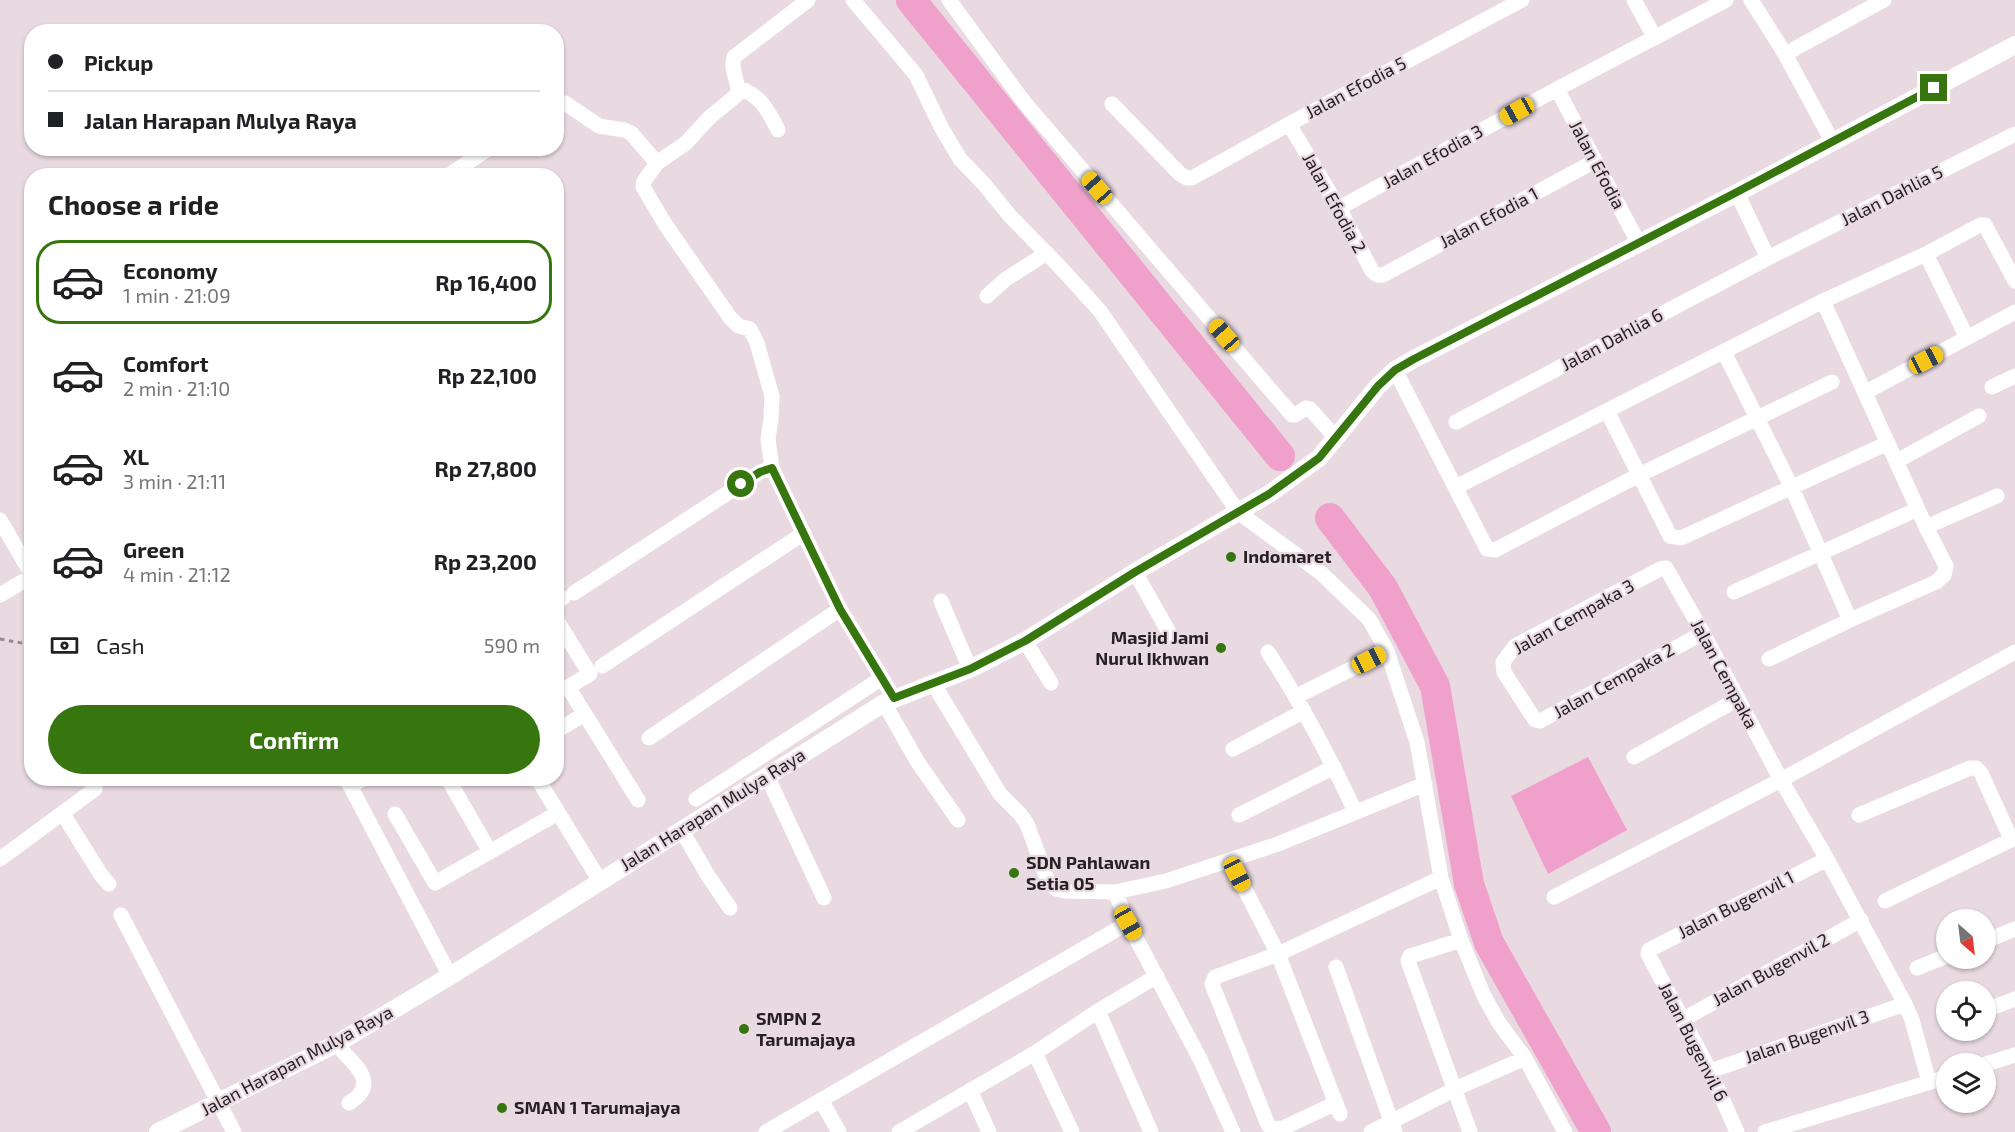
<!DOCTYPE html>
<meta charset="utf-8">
<style>
body{margin:0;font-family:"Exo 2",sans-serif;background:#f2f2f2;color:#202124;height:100vh;display:flex;flex-direction:column;font-size:22px;white-space:nowrap}
*{box-sizing:border-box;margin:0}
p{font-size:20px;color:#757577}
.icon{flex:none;width:33px;height:33px;fill:none;stroke:currentColor;stroke-width:2;stroke-linecap:round;stroke-linejoin:round}
.map{position:relative;flex:1;overflow:hidden}
.panel{position:absolute;left:24px;top:168px;width:540px;height:618px;display:flex;flex-direction:column;background:#fff;border-radius:24px;box-shadow:0 2px 4px #0004}
.panel>*{flex:none}
.banner{position:absolute;left:24px;top:24px;width:540px;height:132px;border-radius:24px;box-shadow:0 2px 4px #0004;display:grid;align-content:center;height:132px;padding:0 24px;background:#fff}
.needle{width:39px;rotate:152deg}
.fabs{position:absolute;left:1936px;top:909px;display:grid;gap:12px}
.fabs a{display:grid;place-items:center;width:60px;height:60px;border-radius:50%;background:#fff;box-shadow:0 2px 4px #0004;font-size:30px}
.end{position:absolute;width:27px;height:27px;margin:-14px;border:8px solid #37750e;background:#fff;box-shadow:0 0 0 3px #fff}
.from{border-radius:50%}
.car{position:absolute;width:18px;height:36px;margin:-18px -9px;border-radius:8px;box-shadow:0 0 4px 2px #0007;background:linear-gradient(#f5c518 24%,#345 0 40%,#f5c518 0 76%,#345 0 86%,#f5c518 0)}
.banner b{display:flex;align-items:center;gap:21px;height:57px;font-size:22px}
.banner b+b{border-top:2px solid #e0e0e0}
.banner i{width:15px;height:15px;background:#202124}
ul{padding:0;list-style:none}
li{display:flex;align-items:center;gap:18px;height:84px;margin:0 12px 9px;padding:0 12px;border:3px solid transparent;border-radius:24px}
li div{flex:1}
li b{display:block;font-size:22px}
li em{font-style:normal;font-weight:700}
li.active{border-color:#37750e}
li>.icon{width:54px;height:54px;stroke-width:1.5}
h2{padding:0 24px;font-size:27px;line-height:72px}
.pay{display:flex;align-items:center;gap:15px;height:66px;padding:0 24px;font-size:22px}
.pay p{margin-inline-start:auto}
.primary-button{display:flex;gap:12px;margin-top:auto;padding:12px 24px}
.primary-button a{flex:1;height:69px;border-radius:36px;background:#37750e;color:#fff;font-size:24px;font-weight:700;line-height:69px;text-align:center}
.map>svg:first-child{display:block}
.water{fill:#f0a1cb}
.lines{fill:none;stroke-linecap:round;stroke-linejoin:round}
.river{stroke:#f0a1cb;stroke-width:30}
.path{stroke:#958a90;stroke-width:3;stroke-dasharray:4.5 4.5;stroke-linecap:butt}
.minor{stroke:#fff;stroke-width:15}
.tertiary{stroke:#fff;stroke-width:18}
.route{stroke:#37750e;stroke-width:8}
.poi-dot{fill:#37750e;stroke:#e9dae1;stroke-width:2}
.labels{text-anchor:middle;stroke-width:4.5;stroke-linejoin:round;paint-order:stroke}
.street-label{font-size:18px;fill:#272124;stroke:#e9dae1}
.poi-label{font-size:18px;font-weight:bold;fill:#272124;stroke:#e9dae1;text-anchor:start}
</style>
<div class="map">
<svg width="2015" height="1132" viewBox="0 0 2015 1132">
<rect width="100%" height="100%" fill="#e9dae1"/>
<!-- water -->
<path class="water" d="M1588,757L1627,830L1548,874L1511,796Z"/>
<g class="lines">
<!-- river -->
<path class="river" d="M911,0L1280,456
M1330,518L1383,588L1435,686L1469,884L1489,943L1596,1132"/>
<!-- path -->
<path class="path" d="M0,639L32,645"/>
<!-- minor -->
<path class="minor" d="M853,0L916,75L941,127L960,159L984,184L1010,216L1061,268L1100,311L1238,512L1321,573L1369,619L1387,651L1417,742L1441,878L1461,940L1484,996L1499,1023L1525,1058L1565,1132
M949,0L1024,102L1292,415H1295L1306,408L1310,409L1336,438
M1634,0L1655,38
M1751,0L1785,54L1832,141
M1785,54L1884,0
M739,88C761,96 768,110 778,130
M1557,89L1638,242
M1112,104L1180,174L1187,178H1192L1289,124L1522,0
M556,105L565,103L599,126L624,130L631,133L657,163L686,143L710,117L738,94C739,81 730,71 734,57L808,0
M1289,124L1339,208L1372,271L1377,275H1383L1595,161
M657,163L644,181L643,187L665,224L731,319L739,326L750,329L757,343L772,396L771,419L768,439L772,468
M448,176L489,148
M1737,193L1768,258
M1339,208L1557,89L1726,0
M1926,254L1967,338
M987,296L1006,279L1047,253
M1724,352L1791,486L1850,620
M1395,370L1487,549L1495,550L1639,475L1832,382
M1992,387L2015,376
M1866,392L2015,312
M1607,411L1670,536L1681,538L1888,443
M1456,422L1768,258L2015,134
M1897,461L1979,416
M1456,487L1823,301L1926,254L1980,225H1985L2015,281
M0,520L32,575
M1926,527L1997,496
M1135,572L1171,636
M1734,592L1918,509
M574,593L760,472L772,468L840,609L894,698
M0,595L32,576
M941,601L970,669
M556,602L563,598
M556,619L590,674L568,687L638,800
M1703,633L1540,721L1535,720L1509,680L1504,672L1503,662L1515,646L1660,569L1666,568L1703,633L1781,780L1827,859L1905,1004L1912,1020L1929,1082
M1025,641L1051,683
M1268,652C1301,703 1329,756 1355,811
M1769,659L1850,620L1936,582L1944,575L1946,566L1926,527L1823,301
M602,666L804,533
M933,683L1000,794L1020,814L1027,824L1048,881L1056,889L1065,891L1115,892L1166,881L1278,844L1425,784
M1297,696L1387,651
M884,703L917,761L958,820
M556,731L585,714
M649,738L840,609
M1233,749L1304,711
M1634,757L1738,699
M767,776L824,898
M346,778L450,976
M537,778L600,881
M448,779L490,852
M351,786L364,778
M696,799L882,678
M63,814L101,875L109,884
M395,814L435,883L558,813
M1239,815L1334,767
M1859,815L1970,768H1976L1981,773L2011,839
M682,831L707,874L730,908
M0,859L95,789
M1237,874L1278,954L1340,1114
M1115,892L1128,923L1200,1059L1233,1132
M1554,897L1781,780L2015,652
M1885,901L2015,838
M121,915L234,1132
M1461,940L1417,954L1410,956L1408,961L1470,1132
M1986,941L2015,929
M1336,967L1395,1132
M1917,968L1947,956
M1986,1010L2015,999
M1098,1011L1151,1132
M1682,1020L1861,920
M336,1044C352,1063 382,1083 349,1103
M1035,1053L1072,1132
M1986,1064L2015,1055
M1710,1071L1905,1004
M970,1090L989,1132
M1336,1103L1283,1128L1274,1129L1268,1125L1212,984L1215,977L1278,954L1441,878
M766,1132L821,1100
M839,1132L821,1100L1128,923
M899,1132L1035,1053L1098,1011L1157,976
M1371,1132L1455,1089L1525,1058
M1737,1132L1710,1071L1648,954L1649,950L1827,859
M1765,1132L1947,1077"/>
<!-- tertiary -->
<path class="tertiary" d="M158,1132L336,1044L450,976L884,703L970,669L1025,641L1135,572L1269,494L1319,458L1378,386L1395,370L1414,359L1737,193L2015,45"/>
</g>
<g class="lines">
<!-- route -->
<path class="route" d="M741,484L760,472L772,468L840,609L894,698L970,669L1025,641L1135,572L1269,494L1319,458L1378,386L1395,370L1414,359L1737,192L1934,88"/>
</g>
<!-- markers -->
<g class="poi-dot">
<circle cx="1231" cy="557" r="6"/>
<circle cx="1221" cy="648" r="6"/>
<circle cx="1014" cy="873" r="6"/>
<circle cx="744" cy="1029" r="6"/>
<circle cx="502" cy="1108" r="6"/>
</g>
<g class="labels">
<!-- street labels -->
<g class="street-label">
<text transform="translate(1356 88) rotate(-28)" y="6">Jalan Efodia 5</text>
<text transform="translate(1433 157) rotate(-29)" y="6">Jalan Efodia 3</text>
<text transform="translate(1597 165) rotate(62)" y="6">Jalan Efodia</text>
<text transform="translate(1892 196) rotate(-27)" y="6">Jalan Dahlia 5</text>
<text transform="translate(1334 203) rotate(61)" y="6">Jalan Efodia 2</text>
<text transform="translate(1489 218) rotate(-28)" y="6">Jalan Efodia 1</text>
<text transform="translate(1612 340) rotate(-28)" y="6">Jalan Dahlia 6</text>
<text transform="translate(1574 617) rotate(-29)" y="6">Jalan Cempaka 3</text>
<text transform="translate(1724 674) rotate(62)" y="6">Jalan Cempaka</text>
<text transform="translate(1614 681) rotate(-29)" y="6">Jalan Cempaka 2</text>
<text transform="translate(713 810) rotate(-32)" y="6">Jalan Harapan Mulya Raya</text>
<text transform="translate(1736 905) rotate(-27)" y="6">Jalan Bugenvil 1</text>
<text transform="translate(1771 970) rotate(-29)" y="6">Jalan Bugenvil 2</text>
<text transform="translate(1807 1037) rotate(-19)" y="6">Jalan Bugenvil 3</text>
<text transform="translate(1693 1042) rotate(63)" y="6">Jalan Bugenvil 6</text>
<text transform="translate(297 1061) rotate(-28)" y="6">Jalan Harapan Mulya Raya</text>
</g>
<!-- poi labels -->
<g class="poi-label">
<text x="1243" y="563">Indomaret</text>
<text x="1209" y="644" text-anchor="end">Masjid Jami<tspan x="1209" dy="21">Nurul Ikhwan</tspan></text>
<text x="1026" y="869">SDN Pahlawan<tspan x="1026" dy="21">Setia 05</tspan></text>
<text x="756" y="1025">SMPN 2<tspan x="756" dy="21">Tarumajaya</tspan></text>
<text x="514" y="1114">SMAN 1 Tarumajaya</text>
</g>
</g>
</svg>
<div class="fabs">
<a><svg class="needle" viewBox="-14 -14 28 28"><path d="M0-13l5 13h-10z" fill="#e53935"/><path d="M0 13l5-13h-10z" fill="#757577"/></svg></a>
<a><svg class="icon" aria-label="locate" viewBox="0 0 24 24"><circle cx="12" cy="12" r="6"/><path d="M12 2v4M12 18v4M2 12h4M18 12h4"/></svg></a>
<a><svg class="icon" aria-label="layers" viewBox="0 0 24 24"><path d="M12 4l9 5-9 5-9-5zM3 14l9 5 9-5"/></svg></a>
</div>
<i class="end from" style="left:741px;top:484px"></i>
<i class="end" style="left:1934px;top:88px"></i>
<i class="car" style="left:1517px;top:111px;rotate:241deg"></i>
<i class="car" style="left:1097px;top:188px;rotate:319deg"></i>
<i class="car" style="left:1224px;top:335px;rotate:319deg"></i>
<i class="car" style="left:1926px;top:360px;rotate:62deg"></i>
<i class="car" style="left:1369px;top:660px;rotate:63deg"></i>
<i class="car" style="left:1237px;top:874px;rotate:153deg"></i>
<i class="car" style="left:1128px;top:923px;rotate:151deg"></i>
<div class="banner">
<b><i class="from"></i>Pickup</b>
<b><i></i>Jalan Harapan Mulya Raya</b>
</div>
<section class="panel">
<h2>Choose a ride</h2>
<ul>
<li class="active"><svg class="icon" aria-label="car" viewBox="0 0 24 24"><path d="M5 17H2v-5l4-1 3-4h7l3 4 3 1v5h-3M9 17h6M6 11h13"/><circle cx="7" cy="17" r="2"/><circle cx="17" cy="17" r="2"/></svg><div><b>Economy</b><p>1 min · 21:09</p></div><em>Rp 16,400</em></li>
<li><svg class="icon" aria-label="car" viewBox="0 0 24 24"><path d="M5 17H2v-5l4-1 3-4h7l3 4 3 1v5h-3M9 17h6M6 11h13"/><circle cx="7" cy="17" r="2"/><circle cx="17" cy="17" r="2"/></svg><div><b>Comfort</b><p>2 min · 21:10</p></div><em>Rp 22,100</em></li>
<li><svg class="icon" aria-label="car" viewBox="0 0 24 24"><path d="M5 17H2v-5l4-1 3-4h7l3 4 3 1v5h-3M9 17h6M6 11h13"/><circle cx="7" cy="17" r="2"/><circle cx="17" cy="17" r="2"/></svg><div><b>XL</b><p>3 min · 21:11</p></div><em>Rp 27,800</em></li>
<li><svg class="icon" aria-label="car" viewBox="0 0 24 24"><path d="M5 17H2v-5l4-1 3-4h7l3 4 3 1v5h-3M9 17h6M6 11h13"/><circle cx="7" cy="17" r="2"/><circle cx="17" cy="17" r="2"/></svg><div><b>Green</b><p>4 min · 21:12</p></div><em>Rp 23,200</em></li>
</ul>
<div class="pay"><svg class="icon" aria-label="cash" viewBox="0 0 24 24"><path d="M3 7h18v10H3z"/><circle cx="12" cy="12" r="2"/></svg>Cash<p>590 m</p></div>
<div class="primary-button"><a>Confirm</a></div>
</section>
</div>
